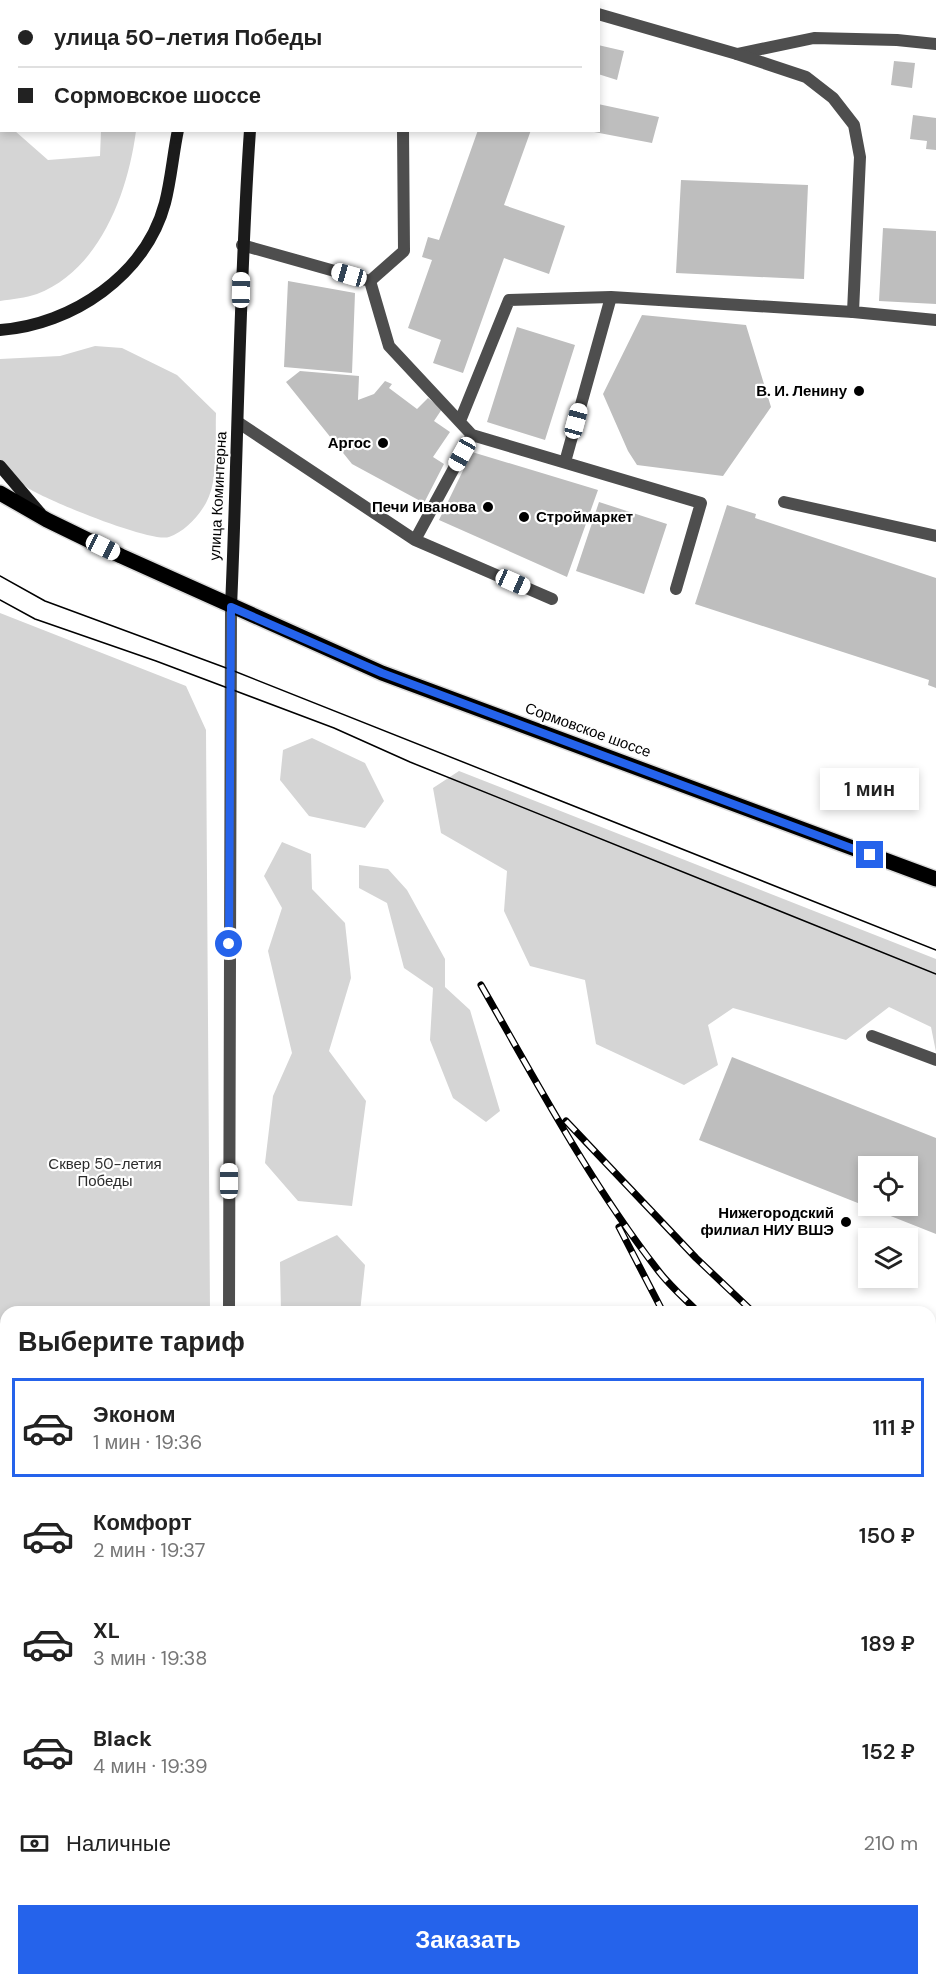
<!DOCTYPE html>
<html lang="ru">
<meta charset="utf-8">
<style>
body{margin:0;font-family:"DM Sans",sans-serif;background:#f6f6f6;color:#222;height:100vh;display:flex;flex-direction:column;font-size:22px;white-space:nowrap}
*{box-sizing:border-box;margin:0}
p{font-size:20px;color:#767676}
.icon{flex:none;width:33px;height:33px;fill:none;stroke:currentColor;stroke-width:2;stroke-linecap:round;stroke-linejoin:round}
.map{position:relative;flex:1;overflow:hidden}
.sheet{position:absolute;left:0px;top:1306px;width:936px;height:680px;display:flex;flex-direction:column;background:#fff;border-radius:18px 18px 0 0;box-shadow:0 3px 9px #0003}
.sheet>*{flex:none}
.banner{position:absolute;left:0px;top:0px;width:600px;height:132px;box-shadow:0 3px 9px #0003;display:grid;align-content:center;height:132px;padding:0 18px;background:#fff}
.controls{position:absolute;left:858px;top:1156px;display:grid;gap:12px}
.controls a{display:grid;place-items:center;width:60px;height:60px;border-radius:0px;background:#fff;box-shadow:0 3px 9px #0003;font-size:30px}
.end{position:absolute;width:27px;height:27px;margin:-14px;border:8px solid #2563eb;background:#fff;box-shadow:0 0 0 3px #fff}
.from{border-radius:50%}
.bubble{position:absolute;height:42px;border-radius:0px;background:#fff;box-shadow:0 3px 9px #0003;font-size:20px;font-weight:600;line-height:42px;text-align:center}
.car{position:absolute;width:18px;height:36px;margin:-18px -9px;border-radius:8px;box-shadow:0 0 4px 2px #0007;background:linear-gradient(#fff 24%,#345 0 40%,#fff 0 76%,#345 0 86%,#fff 0)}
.banner b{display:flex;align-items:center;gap:21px;height:57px;font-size:22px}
.banner b+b{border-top:2px solid #e0e0e0}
.banner i{width:15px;height:15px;background:#222}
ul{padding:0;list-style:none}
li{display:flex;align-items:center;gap:18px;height:99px;margin:0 12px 9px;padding:0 6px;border:3px solid transparent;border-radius:0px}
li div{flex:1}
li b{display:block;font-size:22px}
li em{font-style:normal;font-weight:600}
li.active{border-color:#2563eb}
li>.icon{width:54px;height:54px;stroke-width:1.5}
h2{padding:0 18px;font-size:27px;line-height:72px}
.pay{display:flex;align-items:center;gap:15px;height:66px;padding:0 18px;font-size:22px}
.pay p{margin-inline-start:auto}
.button{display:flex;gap:12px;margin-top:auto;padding:12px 18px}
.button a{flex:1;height:69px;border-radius:0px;background:#2563eb;color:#fff;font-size:24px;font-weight:600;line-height:69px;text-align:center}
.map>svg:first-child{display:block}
.green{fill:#d5d5d5}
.building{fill:#bebebe;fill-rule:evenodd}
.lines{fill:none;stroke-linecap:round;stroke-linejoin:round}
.primary-casing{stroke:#dbdbdb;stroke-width:18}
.service{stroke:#4e4e4e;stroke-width:12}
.minor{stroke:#4e4e4e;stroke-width:12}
.tertiary{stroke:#4e4e4e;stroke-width:12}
.secondary{stroke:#1b1b1b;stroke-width:12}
.primary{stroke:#000;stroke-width:15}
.tram{stroke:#000;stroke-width:1.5}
.rail-casing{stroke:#000;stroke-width:7}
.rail{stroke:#fff;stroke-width:4.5;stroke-dasharray:14;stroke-linecap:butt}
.route{stroke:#2563eb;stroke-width:8}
.poi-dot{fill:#000;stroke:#fff;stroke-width:2}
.labels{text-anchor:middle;stroke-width:4.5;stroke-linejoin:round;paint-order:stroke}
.poi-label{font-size:15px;font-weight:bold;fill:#000;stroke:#fff;text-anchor:end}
.street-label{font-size:15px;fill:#000;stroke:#fff}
.park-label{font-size:15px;fill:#2c2c2c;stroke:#fff}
</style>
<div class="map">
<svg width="936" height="1985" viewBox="0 0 936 1985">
<rect width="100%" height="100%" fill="#fff"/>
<!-- green -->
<path class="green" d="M0,117L2,130L15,131L48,160L100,156L101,131H136C128,192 100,270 37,294C26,298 12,299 0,301Z
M95,346L122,348L177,375L216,413C215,440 219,479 206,503C198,517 184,532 169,537C151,543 46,500 28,488C18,481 9,471 0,464V359L60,356Z
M0,613L186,686L206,730L210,1312H6V1331H0Z
M312,738L365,763L384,801L365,828L309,816L280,780L283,750Z
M459,771L936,959V1052L931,1027L889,1007L846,1040L733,1008L708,1025L718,1065L684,1085L596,1044L585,980L530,966L504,911L507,871L441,833L433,788Z
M282,842L311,854L312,889L345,923L351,978L329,1051L366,1101L352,1206L298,1201L265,1163L273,1096L292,1053L268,951L282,908L264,876Z
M359,865L388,869L407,890L445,959V987L470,1010L500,1111L486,1122L453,1098L430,1040L433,988L404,968L387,903L359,888Z
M337,1235L365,1265L360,1312H281L280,1262Z
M0,1611L6,1616V1735L0,1737Z"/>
<!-- building -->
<path class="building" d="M598,45L624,51L617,80L598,74Z
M894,61L915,63L912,88L891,85Z
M598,104L659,117L652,143L594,132L598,130Z
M913,115L936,118V150L926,149L927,141L910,139Z
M478,130H531L504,205L565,226L549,274L504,258L463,373L433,363L441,340L408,328L432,260L422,257L428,237L439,240Z
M681,180L808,185L804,279L676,273Z
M883,228L936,231V304L879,301Z
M288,281L355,293L352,373L284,367Z
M642,315L746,325L771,407L723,476L637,465L628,451L603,394Z
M517,327L575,345L545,440L487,422Z
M300,371L359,376L358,400L374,394L385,381L392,384L389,388L417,409L428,398L442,409L434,421L450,432L433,457L444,464L424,503L352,464L286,382Z
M472,452L598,490L567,577L439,520Z
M599,502L667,524L644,594L576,571Z
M727,505L756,514L755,518L936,578V688L928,685L929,680L695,604Z
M732,1057L936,1138V1234L699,1140ZM868,1167H908V1206H868Z
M0,1450H6V1519H0Z
M936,1667V1976L930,1974V1682Z
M357,1980H433V1985H357Z
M574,1980H632L633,1985H574Z"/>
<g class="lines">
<!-- primary casing -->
<g class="primary-casing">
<path id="primary" d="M0,493L47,520L121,556L382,673L936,879"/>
</g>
<!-- service -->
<path class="service" d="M737,54L814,38L897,40L936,44
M242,245L370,281L389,346L472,435L701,503L676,589
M370,281L404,251L403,130
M460,421L509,300L611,297L853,312
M239,423L415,540L552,599
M565,462L611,297
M784,502L936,536
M415,540L472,435
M872,1036L936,1060
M0,1586H6
M880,1980L884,1985
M475,1985V1980"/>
<!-- minor -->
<path class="minor" d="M549,0L554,2
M598,14L737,54L806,77L833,98L854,125L860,157L853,312L936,320
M0,1385H6"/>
<!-- tertiary -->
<path class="tertiary" d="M229,1312L231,607
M234,1980V1985"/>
<!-- secondary -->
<path class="secondary" d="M199,2V0
M258,2V0
M0,330C72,325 146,275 165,203C171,180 173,154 178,130
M0,466L40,513
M231,607C238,448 239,289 250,130"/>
<!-- primary -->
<use href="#primary" class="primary"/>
<!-- tram -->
<path class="tram" d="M0,576L45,601L229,669L936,950
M0,600L35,619L156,661L334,728L410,762L936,974"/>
<!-- rail casing -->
<g class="rail-casing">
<path id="rail" d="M481,985C536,1081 589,1181 657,1269C669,1285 684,1298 698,1312
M566,1121L696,1258L753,1312
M619,1227L663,1312
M930,1461L936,1465
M930,1495L936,1499
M930,1600L936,1603
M847,1980L851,1985"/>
</g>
<!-- rail -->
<use href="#rail" class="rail"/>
</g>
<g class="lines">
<!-- route -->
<path class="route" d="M229,944L231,607L382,673L870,855"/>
</g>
<!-- markers -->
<g class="poi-dot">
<circle cx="859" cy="391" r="6"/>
<circle cx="383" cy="443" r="6"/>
<circle cx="488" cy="507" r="6"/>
<circle cx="524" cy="517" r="6"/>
<circle cx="846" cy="1222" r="6"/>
</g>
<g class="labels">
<!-- poi labels -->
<g class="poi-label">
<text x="847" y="396">В. И. Ленину</text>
<text x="371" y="448">Аргос</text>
<text x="476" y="512">Печи Иванова</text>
<text x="536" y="522" text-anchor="start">Строймаркет</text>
<text x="834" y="1218">Нижегородский<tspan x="834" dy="17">филиал НИУ ВШЭ</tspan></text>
</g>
<!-- street labels -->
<g class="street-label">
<text transform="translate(218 496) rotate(-87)" y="5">улица Коминтерна</text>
<text transform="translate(588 730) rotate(20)" y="5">Сормовское шоссе</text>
</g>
<!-- park labels -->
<g class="park-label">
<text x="105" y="1169">Сквер 50-летия<tspan x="105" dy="17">Победы</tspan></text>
</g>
</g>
</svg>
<div class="controls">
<a><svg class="icon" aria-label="locate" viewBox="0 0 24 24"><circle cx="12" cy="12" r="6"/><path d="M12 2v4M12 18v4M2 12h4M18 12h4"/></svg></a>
<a><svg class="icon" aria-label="layers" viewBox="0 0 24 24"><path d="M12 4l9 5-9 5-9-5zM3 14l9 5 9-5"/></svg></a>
</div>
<i class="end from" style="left:229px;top:944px"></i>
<i class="end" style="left:870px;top:855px"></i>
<div class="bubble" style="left:820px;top:768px;width:99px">1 мин</div>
<i class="car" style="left:349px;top:275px;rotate:286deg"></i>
<i class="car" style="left:241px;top:290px;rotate:1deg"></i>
<i class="car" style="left:576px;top:421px;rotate:15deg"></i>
<i class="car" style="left:462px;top:454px;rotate:209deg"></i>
<i class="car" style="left:103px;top:547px;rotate:116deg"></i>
<i class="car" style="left:513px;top:582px;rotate:114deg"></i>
<i class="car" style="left:229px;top:1181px;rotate:0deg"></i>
<div class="banner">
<b><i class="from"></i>улица 50-летия Победы</b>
<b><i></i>Сормовское шоссе</b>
</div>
<section class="sheet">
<h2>Выберите тариф</h2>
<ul>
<li class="active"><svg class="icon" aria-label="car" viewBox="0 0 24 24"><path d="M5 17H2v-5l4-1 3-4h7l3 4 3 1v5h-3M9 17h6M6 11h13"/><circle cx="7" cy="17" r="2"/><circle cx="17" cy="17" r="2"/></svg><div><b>Эконом</b><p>1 мин · 19:36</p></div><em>111 ₽</em></li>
<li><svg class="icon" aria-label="car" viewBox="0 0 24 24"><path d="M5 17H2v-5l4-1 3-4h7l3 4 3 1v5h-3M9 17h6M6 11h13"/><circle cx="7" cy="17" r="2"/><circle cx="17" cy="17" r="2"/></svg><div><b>Комфорт</b><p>2 мин · 19:37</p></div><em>150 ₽</em></li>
<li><svg class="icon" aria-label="car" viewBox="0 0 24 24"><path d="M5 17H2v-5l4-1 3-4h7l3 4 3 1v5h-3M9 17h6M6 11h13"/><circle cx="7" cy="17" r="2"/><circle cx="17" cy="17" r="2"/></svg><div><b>XL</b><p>3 мин · 19:38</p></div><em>189 ₽</em></li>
<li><svg class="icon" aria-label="car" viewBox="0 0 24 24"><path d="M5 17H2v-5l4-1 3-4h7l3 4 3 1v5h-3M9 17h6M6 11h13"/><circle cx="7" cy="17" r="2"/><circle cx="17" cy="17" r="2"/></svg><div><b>Black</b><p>4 мин · 19:39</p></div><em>152 ₽</em></li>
</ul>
<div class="pay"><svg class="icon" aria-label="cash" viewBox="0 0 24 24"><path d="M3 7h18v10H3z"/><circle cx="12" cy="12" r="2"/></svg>Наличные<p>210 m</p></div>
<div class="button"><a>Заказать</a></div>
</section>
</div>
